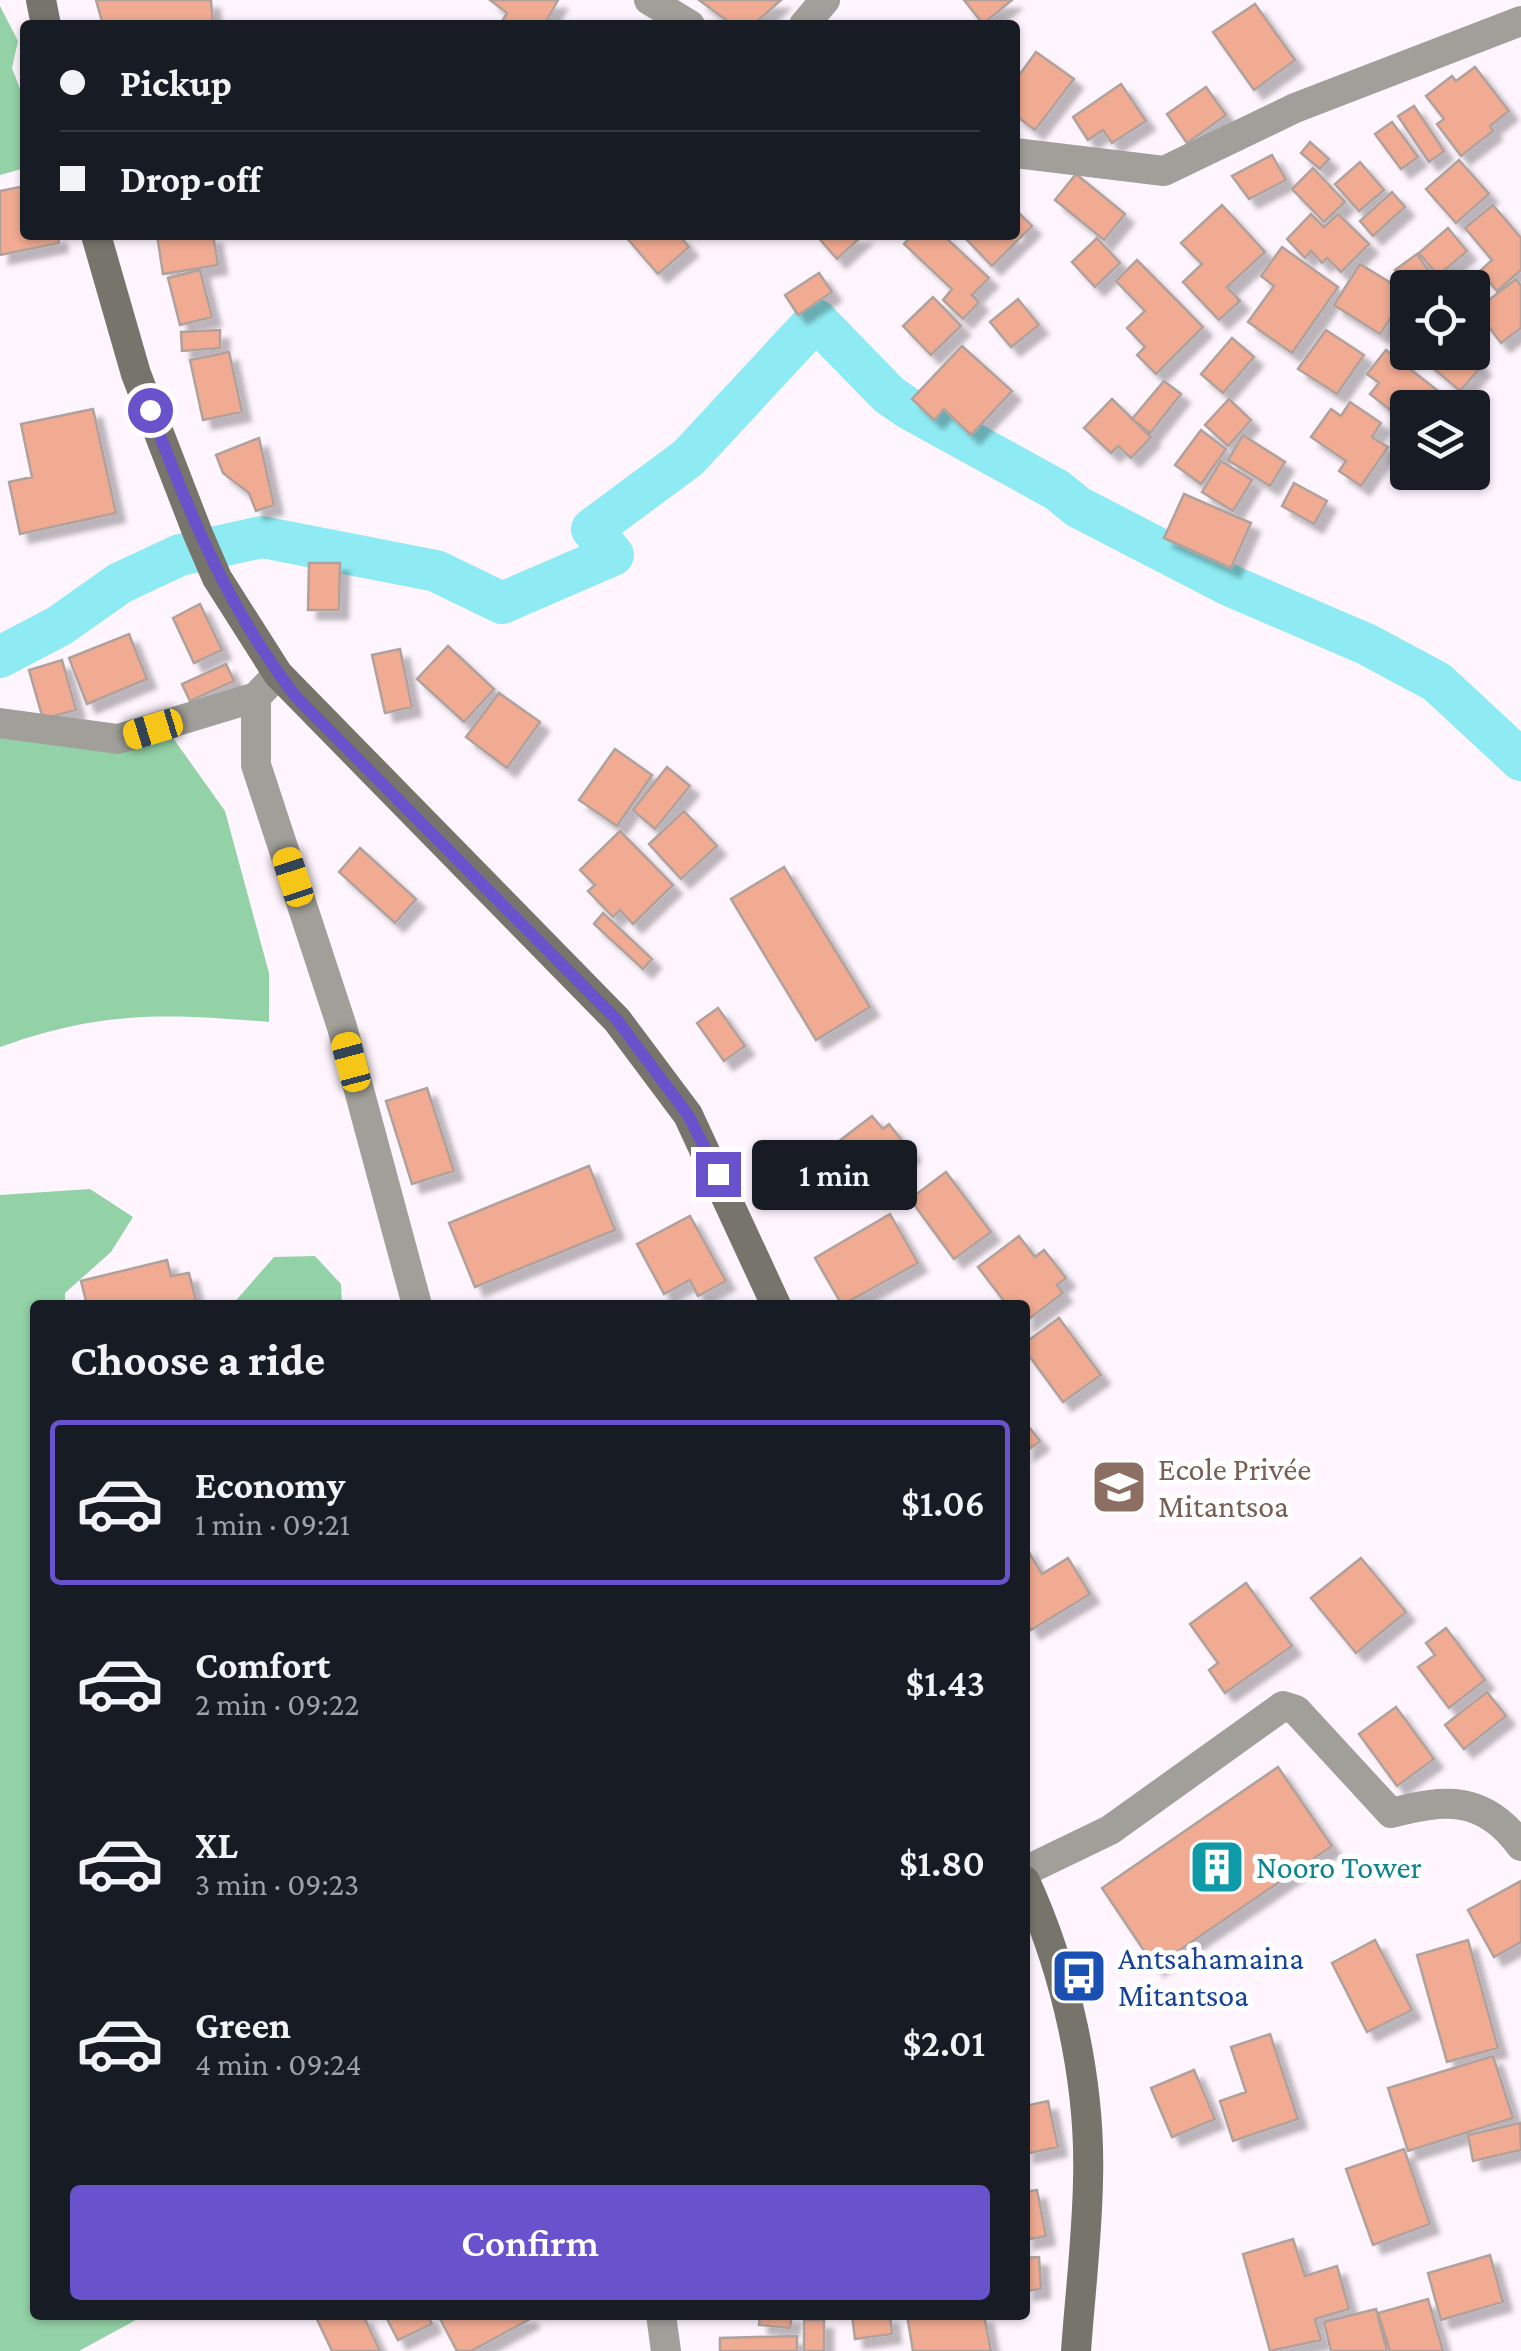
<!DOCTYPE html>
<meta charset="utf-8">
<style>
body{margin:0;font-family:"Crimson Pro",serif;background:#20242c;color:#f1f3f6;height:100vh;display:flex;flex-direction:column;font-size:38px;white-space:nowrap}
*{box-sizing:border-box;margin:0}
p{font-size:32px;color:#9ea1a6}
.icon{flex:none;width:55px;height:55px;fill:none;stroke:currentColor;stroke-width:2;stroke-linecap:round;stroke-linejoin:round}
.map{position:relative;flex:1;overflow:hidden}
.sheet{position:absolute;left:30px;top:1300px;width:1000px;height:1020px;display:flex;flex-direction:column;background:#171b24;border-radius:10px;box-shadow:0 2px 8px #0004}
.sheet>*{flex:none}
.guide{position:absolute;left:20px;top:20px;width:1000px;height:220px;border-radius:10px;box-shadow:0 2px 8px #0004;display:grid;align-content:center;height:220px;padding:0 40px;background:#171b24}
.controls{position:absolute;left:1390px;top:270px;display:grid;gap:20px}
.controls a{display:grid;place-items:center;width:100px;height:100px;border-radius:10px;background:#171b24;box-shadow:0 2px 8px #0004;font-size:50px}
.end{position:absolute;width:45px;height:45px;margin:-22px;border:12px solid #6853cc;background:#fff;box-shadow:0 0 0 5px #fff}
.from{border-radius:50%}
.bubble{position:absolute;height:70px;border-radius:10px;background:#171b24;box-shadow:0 2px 8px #0004;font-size:32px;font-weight:600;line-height:70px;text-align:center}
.car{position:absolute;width:30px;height:60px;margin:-30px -15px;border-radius:12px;box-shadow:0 0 8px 2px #0007;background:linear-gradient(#f5c518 24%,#345 0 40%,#f5c518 0 76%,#345 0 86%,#f5c518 0)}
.guide b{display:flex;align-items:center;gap:35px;height:95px;font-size:38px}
.guide b+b{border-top:2px solid #363941}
.guide i{width:25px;height:25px;background:#f1f3f6}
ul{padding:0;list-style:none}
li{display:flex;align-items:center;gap:30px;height:165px;margin:0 20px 15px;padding:0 20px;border:5px solid transparent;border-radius:10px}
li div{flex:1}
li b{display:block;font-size:38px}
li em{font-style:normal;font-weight:600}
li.on{border-color:#6853cc}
li>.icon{width:90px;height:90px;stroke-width:1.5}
h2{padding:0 40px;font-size:45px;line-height:120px}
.primary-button{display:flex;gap:20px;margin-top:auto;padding:20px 40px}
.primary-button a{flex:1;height:115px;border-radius:10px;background:#6853cc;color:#fff;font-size:40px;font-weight:600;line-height:115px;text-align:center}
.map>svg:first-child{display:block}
.forest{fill:#93d2a6}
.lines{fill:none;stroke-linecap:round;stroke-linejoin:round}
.canal{stroke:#8febf3;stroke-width:42}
.building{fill:#f0ab92;stroke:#b0a19c;stroke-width:2.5;filter:url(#shadow)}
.street{stroke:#a19f99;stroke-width:30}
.secondary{stroke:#77746c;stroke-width:30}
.route{stroke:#6853cc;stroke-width:12}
.labels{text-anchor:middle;stroke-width:10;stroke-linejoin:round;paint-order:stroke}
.education-label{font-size:32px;fill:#785e54;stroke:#fff;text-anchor:start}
.culture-label{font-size:32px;fill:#0d838f;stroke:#fff;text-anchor:start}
.transit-label{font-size:32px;fill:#164399;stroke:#fff;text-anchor:start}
</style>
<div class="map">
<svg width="1521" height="2351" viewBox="0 0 1521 2351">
<defs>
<filter id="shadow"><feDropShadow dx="9" dy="9" stdDeviation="2.5" flood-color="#0004"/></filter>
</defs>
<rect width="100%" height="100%" fill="#fff5fe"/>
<!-- forest -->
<path class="forest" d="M0,6L18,41L12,68L25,102V168L0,175Z
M0,732L173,738L225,811L269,973V1022C165,1013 100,1011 0,1047Z
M90,1189L133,1217L111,1252L65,1293V1305H35V2315H145L79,2351H0V1195Z
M315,1256L341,1284L342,1305H232L274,1257Z"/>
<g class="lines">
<!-- canal -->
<path class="canal" d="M0,657L59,626L120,583L180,555L262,537L436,571L502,603L613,555L592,529L688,458L816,320L889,395L908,408L1057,490L1078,507L1231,586L1366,644L1437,682L1521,760"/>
</g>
<!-- building -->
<path class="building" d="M96,0H211L213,25H103Z
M490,0H558L544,25H500L507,13Z
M699,0H781L753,25H733Z
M964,0H1012L983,24Z
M1255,4L1295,60L1254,90L1213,32Z
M1036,52L1074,79L1035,130L1015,115V81Z
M1475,67L1509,111L1490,126L1493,131L1461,156L1437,124L1444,119L1426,96L1452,76L1456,81Z
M1121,84L1146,121L1112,143L1103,130L1088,140L1073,117Z
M1206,87L1226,115L1187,143L1167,114Z
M1414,106L1444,151L1429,162L1398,116Z
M1392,122L1418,157L1401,169L1375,134Z
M1310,142L1329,159L1320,169L1301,153Z
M1272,155L1286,180L1249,199L1232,176Z
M1459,160L1489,194L1456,223L1426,189Z
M1360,162L1384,190L1359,211L1335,184Z
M1313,168L1345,202L1324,222L1292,189Z
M1076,174L1125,214L1104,240L1055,200Z
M25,186V235H58L59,243L0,255V191Z
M1392,192L1405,207L1373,236L1360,221Z
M1222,205L1265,252L1227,287L1240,301L1219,320L1183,282L1202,264L1181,243Z
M1493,205L1521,238V270L1497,291L1480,271L1492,260L1465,228Z
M1015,209L1032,226L992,266L966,239L970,235H1015Z
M1311,214L1324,227L1338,214L1369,244L1341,272L1327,258L1322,263L1311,251L1305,258L1287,239Z
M1448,228L1467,251L1438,276L1419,253Z
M157,235H213L218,265L163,274Z
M679,235L689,247L658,274L625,236Z
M816,235H863L837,259Z
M912,235H943L989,278L972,295L979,302L963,319L943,300L952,289L904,244Z
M1097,238L1120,263L1095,287L1072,262Z
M1282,247L1338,287L1292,353L1248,322L1274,286L1261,276Z
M1417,254L1431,274L1408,288L1395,270Z
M1137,260L1203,327L1156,374L1137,355L1145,347L1127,328L1145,311L1116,281Z
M1360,264L1407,293L1380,334L1334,305Z
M200,270L212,317L180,325L168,278Z
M819,273L832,292L798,315L785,295Z
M1516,279L1521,286V328L1501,343L1476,310Z
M933,297L961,326L931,355L903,326Z
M1018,299L1039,325L1011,347L990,322Z
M1408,306V331L1395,316Z
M220,330V348L182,351L181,332Z
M1326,330L1364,355L1337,394L1298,369Z
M1232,338L1254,357L1223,393L1201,374Z
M962,346L1012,391L971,435L944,409L934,420L912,399Z
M1386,350L1457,406L1408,408V449L1393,433L1403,420L1370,394L1379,383L1367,374Z
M229,352L242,412L203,420L190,360Z
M1432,352H1466L1482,366L1460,391L1425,361Z
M1164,381L1181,394L1150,433L1132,419Z
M1112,399L1151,437L1131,458L1118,446L1111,453L1084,428Z
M1229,399L1251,420L1228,446L1205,425Z
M1350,402L1381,423L1372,437L1388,447L1361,486L1339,471L1346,461L1311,437L1331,409L1341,416Z
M93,409L116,513L20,534L9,482L32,477L21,424Z
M1201,430L1226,449L1201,484L1175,465Z
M1243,435L1285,462L1270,486L1228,460Z
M259,438L274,505L256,511L249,493L223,473L216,455Z
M1221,461L1252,480L1233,511L1202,492Z
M1294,483L1327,501L1314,524L1282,506Z
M1184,494L1251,523L1231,568L1164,538Z
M309,563H340L339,610H308Z
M200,604L222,650L194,663L173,618Z
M129,634L147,679L87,704L69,658Z
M448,646L494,689L464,722L417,679Z
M400,649L412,707L385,713L372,655Z
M62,660L76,710L43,719L29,670Z
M226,664L234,681L190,701L182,684Z
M499,693L540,722L507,768L466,737Z
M615,749L652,775L617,826L579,800Z
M667,767L690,786L655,829L633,810Z
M684,811L717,846L681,879L649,844Z
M620,831L673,885L633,924L620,910L613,917L588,891L595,885L580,870Z
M360,848L416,899L395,923L339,872Z
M784,867L870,1007L816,1040L731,899Z
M603,913L652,959L643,969L594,924Z
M718,1008L745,1046L724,1061L697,1023Z
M427,1088L454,1171L412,1184L386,1101Z
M872,1116L883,1129L889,1124L911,1152L855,1196L822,1154Z
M589,1166L615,1230L475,1287L449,1223Z
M946,1172L991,1232L954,1259L910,1199Z
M890,1214L918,1263L842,1305L815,1258Z
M690,1216L726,1281L698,1296L690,1280L664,1294L637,1244Z
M1019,1236L1035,1257L1044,1250L1066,1278L1057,1285L1063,1293L1025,1322V1305H1007L978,1267Z
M167,1260L171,1276L189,1273L197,1305H87L81,1281Z
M1059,1318L1101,1375L1063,1402L1025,1350V1343Z
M1025,1422L1040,1441L1025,1452Z
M1025,1546L1042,1574L1068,1558L1090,1594L1031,1630L1025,1619Z
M1361,1558L1406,1612L1356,1653L1311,1598Z
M1246,1583L1292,1646L1225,1693L1209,1670L1218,1663L1190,1624Z
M1446,1628L1485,1680L1449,1708L1418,1667L1435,1655L1426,1643Z
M1487,1692L1506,1716L1464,1749L1445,1725Z
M1396,1707L1434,1759L1397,1786L1359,1734Z
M1278,1767L1332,1846L1155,1967L1102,1888Z
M1521,1881V1942L1494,1957L1468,1910Z
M1375,1940L1412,2010L1367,2032L1332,1963Z
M1468,1940L1498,2048L1447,2062L1417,1955Z
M1270,2034L1298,2119L1233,2141L1220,2101L1246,2092L1231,2047Z
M1493,2056L1513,2118L1408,2151L1388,2088Z
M1194,2070L1215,2119L1172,2137L1151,2088Z
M1048,2101L1058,2147L1025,2154V2106Z
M1520,2123L1521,2150L1473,2161L1468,2135Z
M1404,2149L1430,2224L1373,2245L1346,2169Z
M1037,2190L1046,2236L1025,2240V2192Z
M1293,2239L1305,2276L1337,2266L1349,2309L1315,2319L1321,2340L1270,2351L1243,2254Z
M1490,2255L1503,2302L1441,2320L1428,2273Z
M1039,2257L1041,2289L1025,2291V2258Z
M1428,2299L1443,2351H1390L1378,2313Z
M1376,2309L1387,2351H1331L1324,2322Z
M315,2315H363L380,2351H332Z
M385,2315H428L432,2324L398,2340Z
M438,2315H528L530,2319L471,2351H457Z
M760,2315H792L790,2328L759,2325Z
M852,2315H890L892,2334L855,2339Z
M907,2315H984L991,2351H913Z
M804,2320H824V2351H804Z
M797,2336V2351H720V2338Z"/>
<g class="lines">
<!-- street -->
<path class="street" d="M649,0L690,25
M804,25L825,0
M1015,153L1164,171L1295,108L1521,21
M278,674L256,697V765L342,1027L417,1305
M0,723L118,739L256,697
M1025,1871L1110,1830L1283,1706L1296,1710L1391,1813C1445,1799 1484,1795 1521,1846
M661,2315L666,2351"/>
<!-- secondary -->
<path class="secondary" d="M41,0L46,25
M96,235L136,374L198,534L217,578L278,674L617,1020L688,1115L776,1305
M1025,1881C1066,1971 1091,2081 1088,2181C1087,2238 1080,2295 1076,2351"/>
</g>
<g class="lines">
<!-- route -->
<path class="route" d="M150,410C191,516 226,606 296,697L617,1020L688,1115L718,1174"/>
</g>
<!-- icons -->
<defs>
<g id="school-square" transform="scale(2.875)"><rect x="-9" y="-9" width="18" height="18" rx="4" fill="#8d6e63" stroke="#fff"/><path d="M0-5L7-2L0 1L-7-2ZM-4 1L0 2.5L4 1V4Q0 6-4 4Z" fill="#fff"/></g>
<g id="building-square" transform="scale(2.875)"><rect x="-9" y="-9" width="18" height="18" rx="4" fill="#0f9aa8" stroke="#fff"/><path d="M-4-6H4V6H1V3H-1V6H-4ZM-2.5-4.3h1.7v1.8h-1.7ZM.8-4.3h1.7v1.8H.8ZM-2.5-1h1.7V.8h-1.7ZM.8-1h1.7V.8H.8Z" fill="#fff"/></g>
<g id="bus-square" transform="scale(2.875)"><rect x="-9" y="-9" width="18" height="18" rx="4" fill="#1a4fb4" stroke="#fff"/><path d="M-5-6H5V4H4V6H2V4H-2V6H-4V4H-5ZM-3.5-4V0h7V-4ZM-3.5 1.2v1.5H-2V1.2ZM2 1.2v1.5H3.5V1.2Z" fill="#fff"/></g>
</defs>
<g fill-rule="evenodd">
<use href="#school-square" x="1119" y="1487"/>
<use href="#building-square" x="1217" y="1867"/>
<use href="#bus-square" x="1079" y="1976"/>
</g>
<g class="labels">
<!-- education labels -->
<g class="education-label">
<text x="1158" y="1480">Ecole Privée<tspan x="1158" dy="37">Mitantsoa</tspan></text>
</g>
<!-- culture labels -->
<g class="culture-label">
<text x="1256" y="1878">Nooro Tower</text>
</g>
<!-- transit labels -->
<g class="transit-label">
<text x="1118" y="1969">Antsahamaina<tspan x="1118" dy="37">Mitantsoa</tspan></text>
</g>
</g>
</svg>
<div class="controls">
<a><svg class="icon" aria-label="locate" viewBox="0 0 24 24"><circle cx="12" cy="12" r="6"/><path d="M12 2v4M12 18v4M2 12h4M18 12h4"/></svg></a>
<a><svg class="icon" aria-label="layers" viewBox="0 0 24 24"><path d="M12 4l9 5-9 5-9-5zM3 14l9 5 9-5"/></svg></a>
</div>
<i class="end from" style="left:150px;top:410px"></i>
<i class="end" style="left:718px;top:1174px"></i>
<div class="bubble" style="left:752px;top:1140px;width:165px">1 min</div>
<i class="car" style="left:153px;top:729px;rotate:253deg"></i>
<i class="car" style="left:293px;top:877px;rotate:342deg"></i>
<i class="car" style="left:351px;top:1062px;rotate:345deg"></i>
<div class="guide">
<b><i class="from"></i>Pickup</b>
<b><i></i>Drop-off</b>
</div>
<section class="sheet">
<h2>Choose a ride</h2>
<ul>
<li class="on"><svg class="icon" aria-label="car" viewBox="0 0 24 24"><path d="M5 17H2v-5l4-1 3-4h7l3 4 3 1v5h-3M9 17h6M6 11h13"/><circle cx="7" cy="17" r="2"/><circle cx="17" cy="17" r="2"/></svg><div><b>Economy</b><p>1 min · 09:21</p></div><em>$1.06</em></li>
<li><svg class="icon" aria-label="car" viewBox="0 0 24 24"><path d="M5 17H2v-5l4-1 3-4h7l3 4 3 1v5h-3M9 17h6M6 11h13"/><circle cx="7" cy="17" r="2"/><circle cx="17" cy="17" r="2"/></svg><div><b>Comfort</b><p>2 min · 09:22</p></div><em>$1.43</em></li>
<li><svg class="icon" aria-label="car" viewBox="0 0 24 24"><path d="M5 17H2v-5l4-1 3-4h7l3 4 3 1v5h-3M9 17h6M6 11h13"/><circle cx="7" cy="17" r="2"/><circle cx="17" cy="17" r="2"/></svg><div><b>XL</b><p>3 min · 09:23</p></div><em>$1.80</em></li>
<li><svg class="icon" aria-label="car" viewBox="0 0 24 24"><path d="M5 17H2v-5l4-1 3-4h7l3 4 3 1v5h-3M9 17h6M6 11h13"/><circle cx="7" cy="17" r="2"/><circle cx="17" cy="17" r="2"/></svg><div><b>Green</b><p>4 min · 09:24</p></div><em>$2.01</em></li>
</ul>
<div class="primary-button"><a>Confirm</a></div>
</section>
</div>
